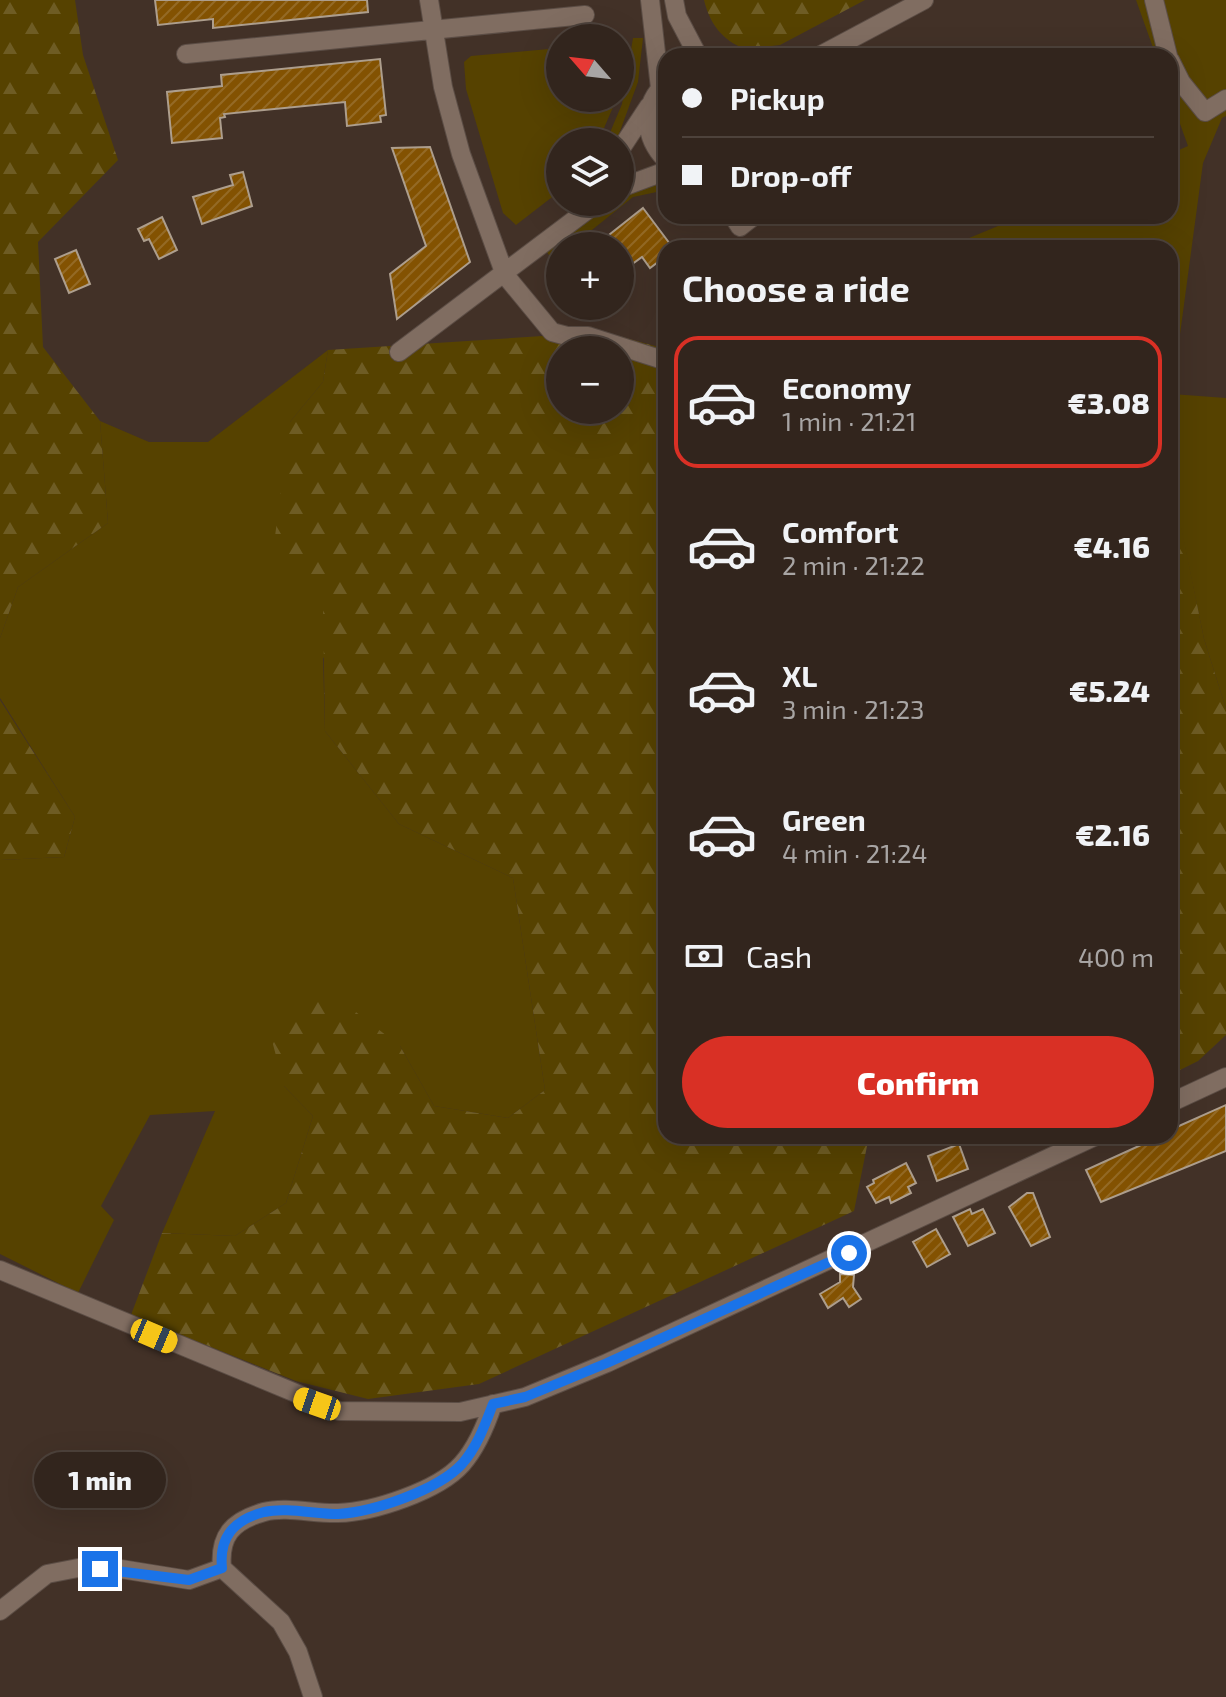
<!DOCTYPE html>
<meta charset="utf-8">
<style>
body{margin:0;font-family:"Exo 2",sans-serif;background:#3a2d26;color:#f1f3f6;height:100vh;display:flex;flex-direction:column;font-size:30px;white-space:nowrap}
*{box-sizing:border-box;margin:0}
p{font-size:26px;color:#a8a5a4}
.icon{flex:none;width:44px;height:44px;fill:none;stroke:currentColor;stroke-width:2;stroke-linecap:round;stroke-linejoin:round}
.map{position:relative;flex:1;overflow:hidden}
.panel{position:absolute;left:658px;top:240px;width:520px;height:904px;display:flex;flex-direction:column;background:#32251d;border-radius:24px;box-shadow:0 8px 32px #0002,0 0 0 2px #4d423b}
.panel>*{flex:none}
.top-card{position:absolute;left:658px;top:48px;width:520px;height:176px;border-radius:24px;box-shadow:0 8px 32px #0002,0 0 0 2px #4d423b;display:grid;align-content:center;height:176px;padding:0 24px;background:#32251d}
.needle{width:52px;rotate:298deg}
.tools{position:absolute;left:546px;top:24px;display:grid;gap:16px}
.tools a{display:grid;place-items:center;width:88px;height:88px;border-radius:50%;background:#32251d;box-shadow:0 8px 32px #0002,0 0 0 2px #4d423b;font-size:40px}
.end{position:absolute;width:36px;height:36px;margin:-18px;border:10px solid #1a73e8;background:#fff;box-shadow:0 0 0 4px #fff}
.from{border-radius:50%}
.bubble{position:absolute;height:56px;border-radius:28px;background:#32251d;box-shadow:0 8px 32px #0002,0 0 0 2px #4d423b;font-size:26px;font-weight:800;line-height:56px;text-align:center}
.car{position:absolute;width:24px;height:48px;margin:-24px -12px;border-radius:10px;box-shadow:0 0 6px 2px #0007;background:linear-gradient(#f5c518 24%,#345 0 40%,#f5c518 0 76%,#345 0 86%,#f5c518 0)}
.top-card b{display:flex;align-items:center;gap:28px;height:76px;font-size:30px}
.top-card b+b{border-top:2px solid #4d423b}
.top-card i{width:20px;height:20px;background:#f1f3f6}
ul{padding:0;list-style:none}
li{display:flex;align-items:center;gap:24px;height:132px;margin:0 16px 12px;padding:0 8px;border:4px solid transparent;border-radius:24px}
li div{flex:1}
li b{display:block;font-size:30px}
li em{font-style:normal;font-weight:800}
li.on{border-color:#d93025}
li>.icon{width:72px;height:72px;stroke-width:1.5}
h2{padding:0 24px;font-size:36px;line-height:96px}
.pay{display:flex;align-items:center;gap:20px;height:88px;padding:0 24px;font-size:30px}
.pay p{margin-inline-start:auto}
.primary-button{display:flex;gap:16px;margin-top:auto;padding:16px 24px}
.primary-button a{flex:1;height:92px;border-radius:48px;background:#d93025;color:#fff;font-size:32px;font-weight:800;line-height:92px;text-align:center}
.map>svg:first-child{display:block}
.grass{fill:#564200}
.forest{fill:url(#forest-firs);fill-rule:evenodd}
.building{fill:url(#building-hatch);stroke:#ad9e8d;stroke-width:2}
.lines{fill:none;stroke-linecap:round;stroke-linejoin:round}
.minor-casing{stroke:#5b4d45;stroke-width:20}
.minor{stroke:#806d61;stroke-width:18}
.route{stroke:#1a73e8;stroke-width:10}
</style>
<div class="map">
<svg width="1226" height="1697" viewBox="0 0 1226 1697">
<defs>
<pattern id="forest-firs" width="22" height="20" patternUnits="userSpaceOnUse" patternTransform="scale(2)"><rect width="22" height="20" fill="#564200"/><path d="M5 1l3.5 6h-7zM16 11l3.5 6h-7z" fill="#6e5c24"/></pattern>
<pattern id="building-hatch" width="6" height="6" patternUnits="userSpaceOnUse" patternTransform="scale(2)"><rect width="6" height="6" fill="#835201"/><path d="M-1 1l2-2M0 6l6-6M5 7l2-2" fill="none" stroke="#946a25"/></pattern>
</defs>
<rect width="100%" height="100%" fill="#423127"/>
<!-- grass -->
<path class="grass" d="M1136,0H1226V116L1222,118L1203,163L1172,394L1226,398V709L1204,639L1170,475V248H945L1022,216H1170V154L1188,146L1170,96V56H1156Z
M633,38H643L638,82L616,142H606L622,104Z
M560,48V98H617L598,142H560V191L516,225L503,213L466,89L464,62L471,56Z
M666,180V190L633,197L572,246H560V255L553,261L547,252L611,202H620V195Z
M328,350L323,382L290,422L666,632L410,618L323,658L325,731L399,824L513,878L545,1090L508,1118L434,1106L400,1046L284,1086L313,1116L286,1203L235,1236L162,1233L215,1111L150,1115L101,1206L114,1220L78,1293L0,1254V860L64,857L75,817L0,698V638L18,587L108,523L100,421L149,442H208Z"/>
<!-- forest -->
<path class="forest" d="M0,0H75L83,55L118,160L38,242L43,347L100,421L108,523L18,587L0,638Z
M704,0H865L780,45L745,49C722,40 710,24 704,0Z
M604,332L666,349V1136H869L854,1211L479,1384L368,1399L296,1381L131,1315L162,1233L235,1236L286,1203L313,1116L284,1086L270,1033L291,1007L326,989L400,1046L434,1106L508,1118L545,1090L513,878L399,824L325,731L323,606L274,544L290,422L323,382L328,350ZM560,350H620V410H560Z
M1170,471L1204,639L1226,709V1035L1198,1061L1170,1075Z
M0,700L75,817L64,857L0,860Z"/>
<!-- building -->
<path class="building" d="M155,0H367L368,12L213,28V19L158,25Z
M380,59L386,115L380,116L381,122L347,126L345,102L224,114L225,117L220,118L222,138L172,143L167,92L222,86L221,75Z
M430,147L470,262L397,319L390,274L426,246L392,148Z
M243,172L252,206L202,224L193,197L233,185L230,175Z
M643,208L673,248H666V256L650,268L642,257L620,273V246H595Z
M162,217L177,250L159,259L149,239L144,241L138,229Z
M76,250L90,284L69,293L55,259Z
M1226,1105V1151L1101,1202L1086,1170L1152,1140L1170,1136V1130Z
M959,1144L968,1169L937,1181L928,1156Z
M906,1163L916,1183L908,1187L911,1193L891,1203L889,1197L876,1203L867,1187L874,1183L873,1180Z
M1027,1193H1033L1050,1237L1031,1246L1009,1207Z
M970,1209L972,1214L983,1209L995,1233L968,1246L953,1217Z
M936,1229L950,1254L927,1267L913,1242Z
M840,1274L854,1275L853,1287L861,1299L849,1307L843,1298L828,1308L820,1294L840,1282Z"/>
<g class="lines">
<!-- minor casing -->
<g class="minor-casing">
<path id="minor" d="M429,0L443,87L461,154L505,275L552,332L567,336H588L666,361
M650,0L660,88
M674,0L677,16L698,56
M1154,0L1168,56
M186,54L585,15
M819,56L924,0
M1170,60L1181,82L1205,112L1226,99
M666,83C641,105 644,138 666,160
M620,150L649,106
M620,188L666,171
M733,216L740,227L754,216
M399,352L598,202
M1170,1103L1226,1077
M0,1270L339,1411L460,1412L525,1397L607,1363L1096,1136
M0,1611L47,1574L78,1568L121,1569L189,1580L222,1568
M313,1697L298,1652L281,1622L222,1568C219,1536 232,1521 264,1512C286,1506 315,1514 338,1513C373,1512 438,1491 462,1464C477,1447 486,1425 493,1404"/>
</g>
<!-- minor -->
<use href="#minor" class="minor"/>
</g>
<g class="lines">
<!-- route -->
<path class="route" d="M100,1569L189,1580L222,1568C219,1538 233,1520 264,1512C286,1507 315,1514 338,1514C373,1512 438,1490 462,1464C477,1447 485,1425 493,1404L525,1397L607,1363L849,1253"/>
</g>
</svg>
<div class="tools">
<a><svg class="needle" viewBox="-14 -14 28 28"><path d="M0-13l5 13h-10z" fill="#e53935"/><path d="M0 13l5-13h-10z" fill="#a8a5a4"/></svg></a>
<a><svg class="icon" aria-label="layers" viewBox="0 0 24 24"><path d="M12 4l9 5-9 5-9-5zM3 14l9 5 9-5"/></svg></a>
<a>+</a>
<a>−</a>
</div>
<i class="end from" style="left:849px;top:1253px"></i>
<i class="end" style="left:100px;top:1569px"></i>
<div class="bubble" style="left:34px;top:1452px;width:132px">1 min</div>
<i class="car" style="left:154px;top:1336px;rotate:113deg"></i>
<i class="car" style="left:317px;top:1404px;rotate:289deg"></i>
<div class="top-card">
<b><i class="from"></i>Pickup</b>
<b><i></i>Drop-off</b>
</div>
<section class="panel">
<h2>Choose a ride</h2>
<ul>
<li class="on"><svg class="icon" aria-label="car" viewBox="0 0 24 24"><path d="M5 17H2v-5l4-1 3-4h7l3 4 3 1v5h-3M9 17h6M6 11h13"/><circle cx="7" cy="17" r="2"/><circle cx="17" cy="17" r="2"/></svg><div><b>Economy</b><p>1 min · 21:21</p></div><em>€3.08</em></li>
<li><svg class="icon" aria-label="car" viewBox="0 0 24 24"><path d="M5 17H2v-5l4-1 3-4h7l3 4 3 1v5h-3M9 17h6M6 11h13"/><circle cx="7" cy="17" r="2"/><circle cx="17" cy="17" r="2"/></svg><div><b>Comfort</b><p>2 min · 21:22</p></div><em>€4.16</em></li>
<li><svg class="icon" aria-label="car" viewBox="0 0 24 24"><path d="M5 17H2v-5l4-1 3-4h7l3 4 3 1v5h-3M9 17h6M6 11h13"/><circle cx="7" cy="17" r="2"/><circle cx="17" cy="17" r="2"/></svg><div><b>XL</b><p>3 min · 21:23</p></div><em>€5.24</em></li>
<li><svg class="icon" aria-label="car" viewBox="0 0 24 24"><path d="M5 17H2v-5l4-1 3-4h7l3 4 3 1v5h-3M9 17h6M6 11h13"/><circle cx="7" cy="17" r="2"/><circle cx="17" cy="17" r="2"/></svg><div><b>Green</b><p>4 min · 21:24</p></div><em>€2.16</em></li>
</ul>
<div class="pay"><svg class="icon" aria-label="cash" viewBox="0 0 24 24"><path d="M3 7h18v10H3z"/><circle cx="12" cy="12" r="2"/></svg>Cash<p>400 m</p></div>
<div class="primary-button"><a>Confirm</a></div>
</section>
</div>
